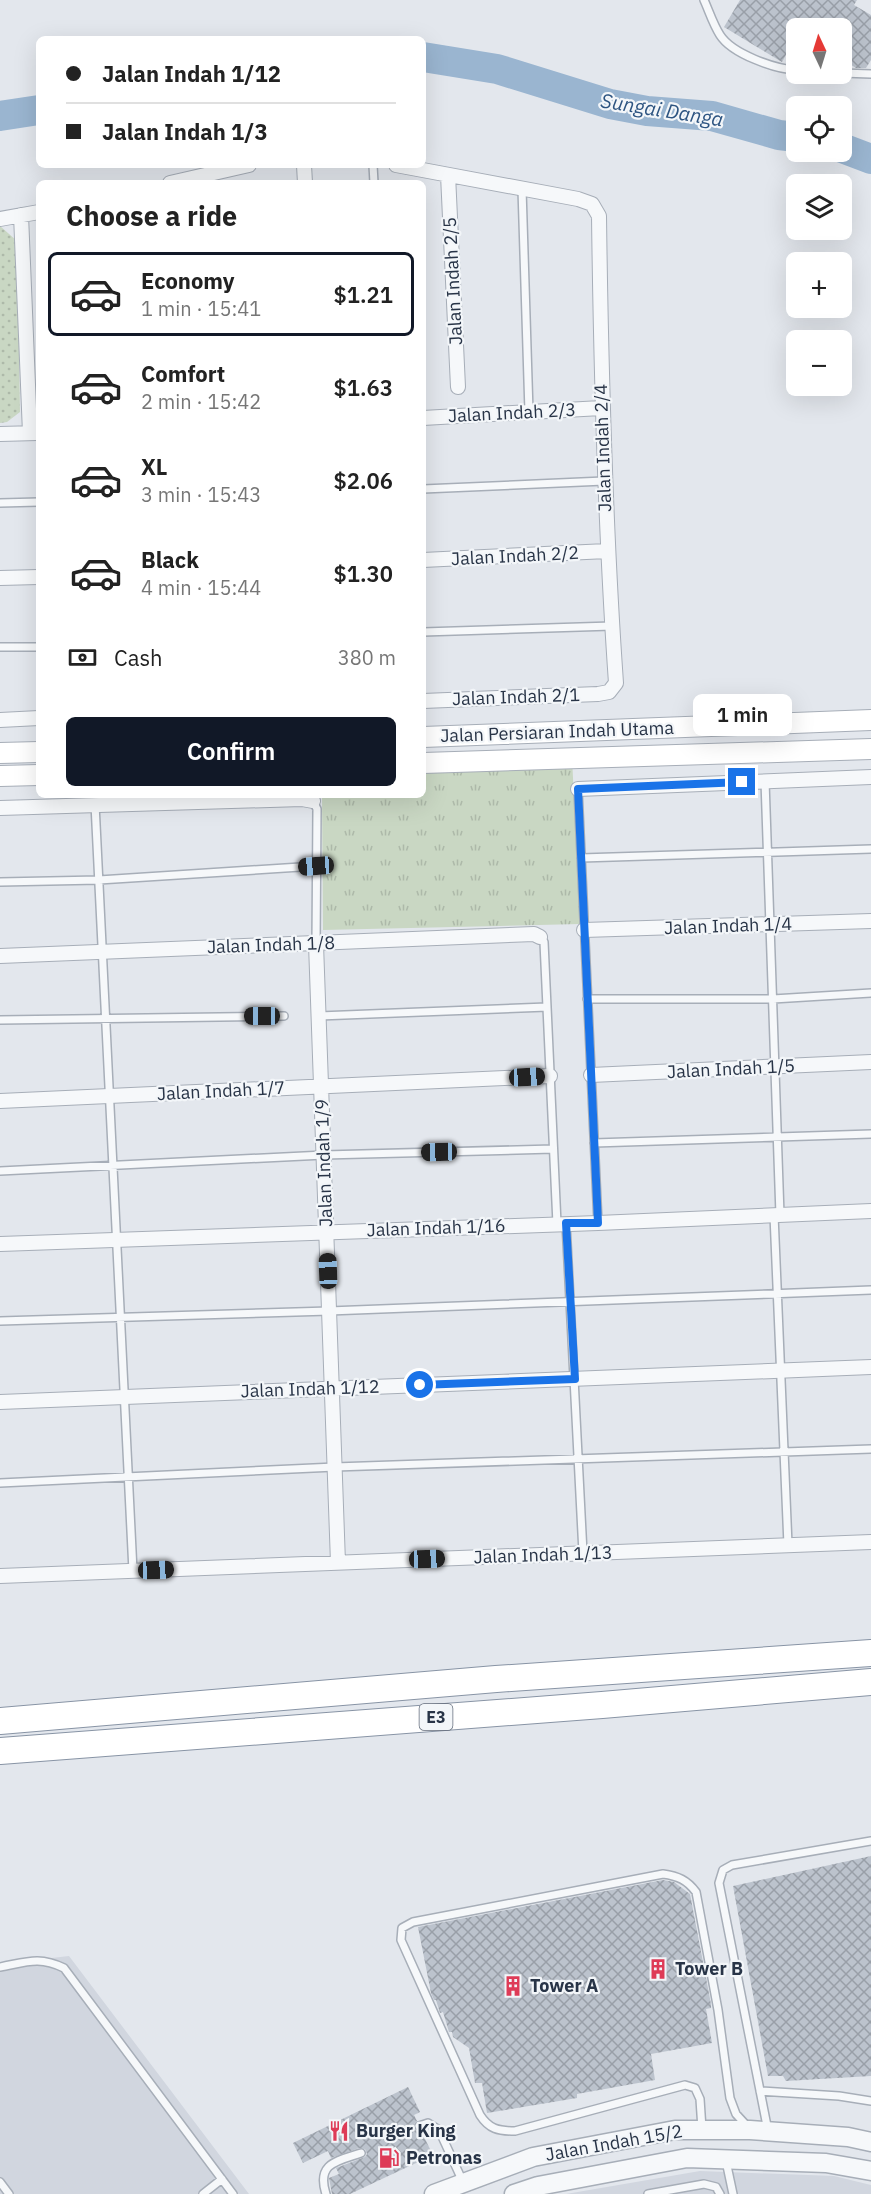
<!DOCTYPE html>
<meta charset="utf-8">
<style>
body{margin:0;font-family:"IBM Plex Sans",sans-serif;background:#f6f6f6;color:#222;height:100vh;display:flex;flex-direction:column;font-size:22px;white-space:nowrap}
*{box-sizing:border-box;margin:0}
p{font-size:20px;color:#767676}
.icon{flex:none;width:33px;height:33px;fill:none;stroke:currentColor;stroke-width:2;stroke-linecap:round;stroke-linejoin:round}
.map{position:relative;flex:1;overflow:hidden}
.details{position:absolute;left:36px;top:180px;width:390px;height:618px;display:flex;flex-direction:column;background:#fff;border-radius:9px;box-shadow:0 6px 24px #0002}
.details>*{flex:none}
.top-card{position:absolute;left:36px;top:36px;width:390px;height:132px;border-radius:9px;box-shadow:0 6px 24px #0002;display:grid;align-content:center;height:132px;padding:0 30px;background:#fff}
.needle{width:39px;rotate:356deg}
.controls{position:absolute;left:786px;top:18px;display:grid;gap:12px}
.controls a{display:grid;place-items:center;width:66px;height:66px;border-radius:9px;background:#fff;box-shadow:0 6px 24px #0002;font-size:30px}
.end{position:absolute;width:27px;height:27px;margin:-14px;border:8px solid #1a73e8;background:#fff;box-shadow:0 0 0 3px #fff}
.from{border-radius:50%}
.bubble{position:absolute;height:42px;border-radius:9px;background:#fff;box-shadow:0 6px 24px #0002;font-size:20px;font-weight:600;line-height:42px;text-align:center}
.car{position:absolute;width:18px;height:36px;margin:-18px -9px;border-radius:8px;box-shadow:0 0 4px 2px #0007;background:linear-gradient(#222 24%,#8ab4d8 0 40%,#222 0 76%,#8ab4d8 0 86%,#222 0)}
.top-card b{display:flex;align-items:center;gap:21px;height:57px;font-size:22px}
.top-card b+b{border-top:2px solid #e0e0e0}
.top-card i{width:15px;height:15px;background:#222}
ul{padding:0;list-style:none}
li{display:flex;align-items:center;gap:18px;height:84px;margin:0 12px 9px;padding:0 18px;border:3px solid transparent;border-radius:9px}
li div{flex:1}
li b{display:block;font-size:22px}
li em{font-style:normal;font-weight:600}
li.on{border-color:#111827}
li>.icon{width:54px;height:54px;stroke-width:1.5}
h2{padding:0 30px;font-size:27px;line-height:72px}
.pay{display:flex;align-items:center;gap:15px;height:66px;padding:0 30px;font-size:22px}
.pay p{margin-inline-start:auto}
.action{display:flex;gap:12px;margin-top:auto;padding:12px 30px}
.action a{flex:1;height:69px;border-radius:9px;background:#111827;color:#fff;font-size:24px;font-weight:600;line-height:69px;text-align:center}
.map>svg:first-child{display:block}
.built{fill:#d1d6df}
.grass{fill:url(#grass-dots)}
.park{fill:url(#park-tufts)}
.lines{fill:none;stroke-linecap:round;stroke-linejoin:round}
.river{stroke:#9ab5d0;stroke-width:30}
.building{fill:url(#building-cross-hatch)}
.service-casing{stroke:#a7aeb8;stroke-width:10}
.minor-casing{stroke:#a7aeb8;stroke-width:16}
.tertiary-casing{stroke:#a7aeb8;stroke-width:21}
.secondary-casing{stroke:#a7aeb8;stroke-width:22}
.motorway-casing{stroke:#8894a5;stroke-width:28}
.service{stroke:#f6f8fa;stroke-width:7}
.minor{stroke:#f6f8fa;stroke-width:14}
.tertiary{stroke:#f6f8fa;stroke-width:18}
.secondary{stroke:#fff;stroke-width:20}
.motorway{stroke:#fff;stroke-width:26}
.route{stroke:#1a73e8;stroke-width:8}
.labels{text-anchor:middle;stroke-width:4.5;stroke-linejoin:round;paint-order:stroke}
.shield{fill:#f3f6f9;stroke:#656e7c;stroke-width:1.5}
.shield-label{font-size:16px;font-weight:bold;fill:#283447}
.street-label{font-size:18px;fill:#283447;stroke:#f3f6f9}
.poi-label{font-size:18px;font-weight:bold;fill:#283447;stroke:#f3f6f9;text-anchor:start}
.water-label{font-size:20px;font-style:italic;fill:#2d5481;stroke:#f3f6f9}
</style>
<div class="map">
<svg width="871" height="2194" viewBox="0 0 871 2194">
<defs>
<pattern id="grass-dots" width="8" height="8" patternUnits="userSpaceOnUse" patternTransform="scale(1.5)"><rect width="8" height="8" fill="#c9d7c3"/><path d="M2 2h.1M6 6h.1" fill="none" stroke="#adb9a9" stroke-width="1.8" stroke-linecap="round"/></pattern>
<pattern id="park-tufts" width="24" height="20" patternUnits="userSpaceOnUse" patternTransform="scale(1.5)"><rect width="24" height="20" fill="#c9d7c3"/><path d="M3 7l-1-3M5 7V3M7 7l1-3M15 17l-1-3M17 17v-4M19 17l1-3" fill="none" stroke="#adb9a9"/></pattern>
<pattern id="building-cross-hatch" width="8" height="8" patternUnits="userSpaceOnUse" patternTransform="scale(1.5)"><rect width="8" height="8" fill="#bcc3cd"/><path d="M0 0l8 8M0 8l8-8" fill="none" stroke="#999fa8"/></pattern>
</defs>
<rect width="100%" height="100%" fill="#e3e7ed"/>
<!-- built -->
<path class="built" d="M69,1956L249,2194H0V1964Z
M700,2171L834,2176L871,2185V2194H566Z"/>
<!-- grass -->
<path class="grass" d="M0,226L17,241L20,412L7,422L0,423Z"/>
<!-- park -->
<path class="park" d="M572,757L580,924L323,930L322,795H423V763Z"/>
<g class="lines">
<!-- river -->
<path class="river" d="M423,57L497,69L610,104L647,111L712,116L779,135L796,137
M0,116L39,110
M842,148L871,159"/>
</g>
<!-- building -->
<path class="building" d="M740,0H857L854,5L871,15V60L866,68H856L842,59V28H796V37L782,62L724,27Z
M871,1856V2076L786,2081L783,2076H768L733,1886Z
M663,1880L674,1882L690,1894L711,2004V2008L706,2009L712,2043L651,2054L655,2080L577,2094V2098L487,2113L482,2083H475L469,2048L453,2037L452,2032H449L443,2012L440,2013L436,2000H434L431,1993L418,1927Z
M408,2087L420,2112L414,2115L417,2121L414,2124V2128L417,2131H421L433,2155L350,2194H332L329,2178L339,2174L336,2168L365,2157L367,2154L365,2149L359,2148L331,2158L328,2151L303,2163L293,2143Z"/>
<g class="lines">
<!-- service casing -->
<g class="service-casing">
<path id="service" d="M704,0C709,11 713,24 720,35C732,54 775,69 796,70
M842,73L871,74
M373,165L374,183
M522,189L529,412
M423,489L604,481
M0,503L39,502
M423,632L612,626
M0,647H39
M765,781L780,1215
M578,789L598,1223
M313,801L317,809L316,944
M95,804L133,1571
M581,858L871,849
M0,882L99,880L316,866
M540,937L544,942L557,1224
M587,999H773L871,993
M319,1016L547,1007
M0,1020L284,1016
M594,1143L871,1134
M0,1171L324,1155L553,1149
M774,1215L788,1545
M566,1223L583,1553
M0,1321L329,1311L871,1290
M0,1483L335,1467L871,1449
M0,1967C27,1962 39,1956 64,1968L233,2194
M760,2091L839,2096L871,2101
M419,2126L428,2123L439,2130L463,2182
M702,2129L700,2099L695,2088L685,2085L515,2131C498,2131 489,2129 480,2115L401,1940L402,1928L413,1922L663,1874C678,1876 687,1880 696,1892L718,2010L730,2098L736,2114L747,2126
M768,2131L719,1883L723,1870L732,1865L871,1841
M726,2161L733,2194
M0,2182L9,2194
M203,2194L222,2179
M326,2194C316,2163 337,2161 361,2153
M648,2194L704,2184L716,2187L720,2194"/>
</g>
<!-- minor casing -->
<g class="minor-casing">
<path id="minor" d="M304,165L305,183
M396,165L578,199L592,204L599,216C601,372 605,527 616,683L609,692L598,694L423,701
M448,175L458,387
M170,183L249,165
M21,215L30,433
M0,219L39,212
M423,418L601,408
M0,434L37,433
M423,560L607,551
M0,578L39,577
M0,720L39,718
M578,789L871,777
M0,808L302,799L313,801
M584,930L871,921
M316,944L338,1563
M0,956L534,934L540,937
M591,1075L871,1062
M0,1101L550,1076
M0,1244L598,1223L871,1211
M0,1402L871,1367
M0,1576L871,1542"/>
</g>
<!-- tertiary casing -->
<g class="tertiary-casing">
<path id="tertiary" d="M434,2194L533,2157L675,2130H750L848,2137L871,2142
M514,2194L538,2186L687,2158L826,2163L871,2171"/>
</g>
<!-- secondary casing -->
<g class="secondary-casing">
<path id="secondary" d="M423,737L871,720
M0,753L39,752
M423,763L871,749
M0,776L39,775"/>
</g>
<!-- motorway casing -->
<g class="motorway-casing">
<path id="motorway" d="M0,1721L496,1679L871,1653
M0,1751L602,1705L871,1682"/>
</g>
<!-- service -->
<use href="#service" class="service"/>
<!-- minor -->
<use href="#minor" class="minor"/>
<!-- tertiary -->
<use href="#tertiary" class="tertiary"/>
<!-- secondary -->
<use href="#secondary" class="secondary"/>
<!-- motorway -->
<use href="#motorway" class="motorway"/>
</g>
<g class="lines">
<!-- route -->
<path class="route" d="M420,1385L575,1379L566,1223H598L578,789L742,782"/>
</g>
<!-- icons -->
<defs>
<g id="building-bare" transform="scale(1.62)"><path d="M-4-6H4V6H1V3H-1V6H-4ZM-2.5-4.3h1.7v1.8h-1.7ZM.8-4.3h1.7v1.8H.8ZM-2.5-1h1.7V.8h-1.7ZM.8-1h1.7V.8H.8Z" fill="#de3b57" stroke="#f3f6f9" stroke-width="2.5" paint-order="stroke"/></g>
<g id="restaurant-bare" transform="scale(1.62)"><path d="M-5-6h1v4h1v-4h1v4h1v-4h1v5L-1.5 .5V6h-2V.5L-5-1ZM5-6V6H3V1.5H1.5Q1.5-4 5-6Z" fill="#de3b57" stroke="#f3f6f9" stroke-width="2.5" paint-order="stroke"/></g>
<g id="fuel-bare" transform="scale(1.62)"><path d="M-5.5-6h7V0h2V4h1.3V-2.5L3-4.5l.8-.8L6-3V5H2.5V1h-1V6h-7ZM-4.2-4.7v3.2H.2V-4.7Z" fill="#de3b57" stroke="#f3f6f9" stroke-width="2.5" paint-order="stroke"/></g>
</defs>
<g fill-rule="evenodd">
<use href="#building-bare" x="658" y="1969"/>
<use href="#building-bare" x="513" y="1986"/>
<use href="#restaurant-bare" x="339" y="2131"/>
<use href="#fuel-bare" x="389" y="2158"/>
</g>
<g class="labels">
<!-- shield labels -->
<rect class="shield" x="419.5" y="1704" width="33" height="26" rx="4.5"/>
<g class="shield-label">
<text x="436" y="1723">E3</text>
</g>
<!-- street labels -->
<g class="street-label">
<text transform="translate(453 281) rotate(-93)" y="6">Jalan Indah 2/5</text>
<text transform="translate(512 413) rotate(-3)" y="6">Jalan Indah 2/3</text>
<text transform="translate(603 448) rotate(-92)" y="6">Jalan Indah 2/4</text>
<text transform="translate(515 556) rotate(-3)" y="6">Jalan Indah 2/2</text>
<text transform="translate(516 697) rotate(-2)" y="6">Jalan Indah 2/1</text>
<text transform="translate(557 732) rotate(-2)" y="6">Jalan Persiaran Indah Utama</text>
<text transform="translate(728 926) rotate(-2)" y="6">Jalan Indah 1/4</text>
<text transform="translate(271 945) rotate(-2)" y="6">Jalan Indah 1/8</text>
<text transform="translate(731 1069) rotate(-3)" y="6">Jalan Indah 1/5</text>
<text transform="translate(221 1091) rotate(-3)" y="6">Jalan Indah 1/7</text>
<text transform="translate(324 1163) rotate(-92)" y="6">Jalan Indah 1/9</text>
<text transform="translate(436 1228) rotate(-2)" y="6">Jalan Indah 1/16</text>
<text transform="translate(310 1389) rotate(-2)" y="6">Jalan Indah 1/12</text>
<text transform="translate(543 1555) rotate(-2)" y="6">Jalan Indah 1/13</text>
<text transform="translate(614 2143) rotate(-10)" y="6">Jalan Indah 15/2</text>
</g>
<!-- poi labels -->
<g class="poi-label">
<text x="675" y="1975">Tower B</text>
<text x="530" y="1992">Tower A</text>
<text x="356" y="2137">Burger King</text>
<text x="406" y="2164">Petronas</text>
</g>
<!-- water labels -->
<g class="water-label">
<text transform="translate(662 110) rotate(9)" y="7">Sungai Danga</text>
</g>
</g>
</svg>
<div class="controls">
<a><svg class="needle" viewBox="-14 -14 28 28"><path d="M0-13l5 13h-10z" fill="#e53935"/><path d="M0 13l5-13h-10z" fill="#767676"/></svg></a>
<a><svg class="icon" aria-label="locate" viewBox="0 0 24 24"><circle cx="12" cy="12" r="6"/><path d="M12 2v4M12 18v4M2 12h4M18 12h4"/></svg></a>
<a><svg class="icon" aria-label="layers" viewBox="0 0 24 24"><path d="M12 4l9 5-9 5-9-5zM3 14l9 5 9-5"/></svg></a>
<a>+</a>
<a>−</a>
</div>
<i class="end from" style="left:420px;top:1385px"></i>
<i class="end" style="left:742px;top:782px"></i>
<div class="bubble" style="left:693px;top:694px;width:99px">1 min</div>
<i class="car" style="left:316px;top:866px;rotate:266deg"></i>
<i class="car" style="left:262px;top:1016px;rotate:270deg"></i>
<i class="car" style="left:527px;top:1077px;rotate:87deg"></i>
<i class="car" style="left:439px;top:1152px;rotate:269deg"></i>
<i class="car" style="left:328px;top:1271px;rotate:358deg"></i>
<i class="car" style="left:427px;top:1559px;rotate:88deg"></i>
<i class="car" style="left:156px;top:1570px;rotate:88deg"></i>
<div class="top-card">
<b><i class="from"></i>Jalan Indah 1/12</b>
<b><i></i>Jalan Indah 1/3</b>
</div>
<section class="details">
<h2>Choose a ride</h2>
<ul>
<li class="on"><svg class="icon" aria-label="car" viewBox="0 0 24 24"><path d="M5 17H2v-5l4-1 3-4h7l3 4 3 1v5h-3M9 17h6M6 11h13"/><circle cx="7" cy="17" r="2"/><circle cx="17" cy="17" r="2"/></svg><div><b>Economy</b><p>1 min · 15:41</p></div><em>$1.21</em></li>
<li><svg class="icon" aria-label="car" viewBox="0 0 24 24"><path d="M5 17H2v-5l4-1 3-4h7l3 4 3 1v5h-3M9 17h6M6 11h13"/><circle cx="7" cy="17" r="2"/><circle cx="17" cy="17" r="2"/></svg><div><b>Comfort</b><p>2 min · 15:42</p></div><em>$1.63</em></li>
<li><svg class="icon" aria-label="car" viewBox="0 0 24 24"><path d="M5 17H2v-5l4-1 3-4h7l3 4 3 1v5h-3M9 17h6M6 11h13"/><circle cx="7" cy="17" r="2"/><circle cx="17" cy="17" r="2"/></svg><div><b>XL</b><p>3 min · 15:43</p></div><em>$2.06</em></li>
<li><svg class="icon" aria-label="car" viewBox="0 0 24 24"><path d="M5 17H2v-5l4-1 3-4h7l3 4 3 1v5h-3M9 17h6M6 11h13"/><circle cx="7" cy="17" r="2"/><circle cx="17" cy="17" r="2"/></svg><div><b>Black</b><p>4 min · 15:44</p></div><em>$1.30</em></li>
</ul>
<div class="pay"><svg class="icon" aria-label="cash" viewBox="0 0 24 24"><path d="M3 7h18v10H3z"/><circle cx="12" cy="12" r="2"/></svg>Cash<p>380 m</p></div>
<div class="action"><a>Confirm</a></div>
</section>
</div>
